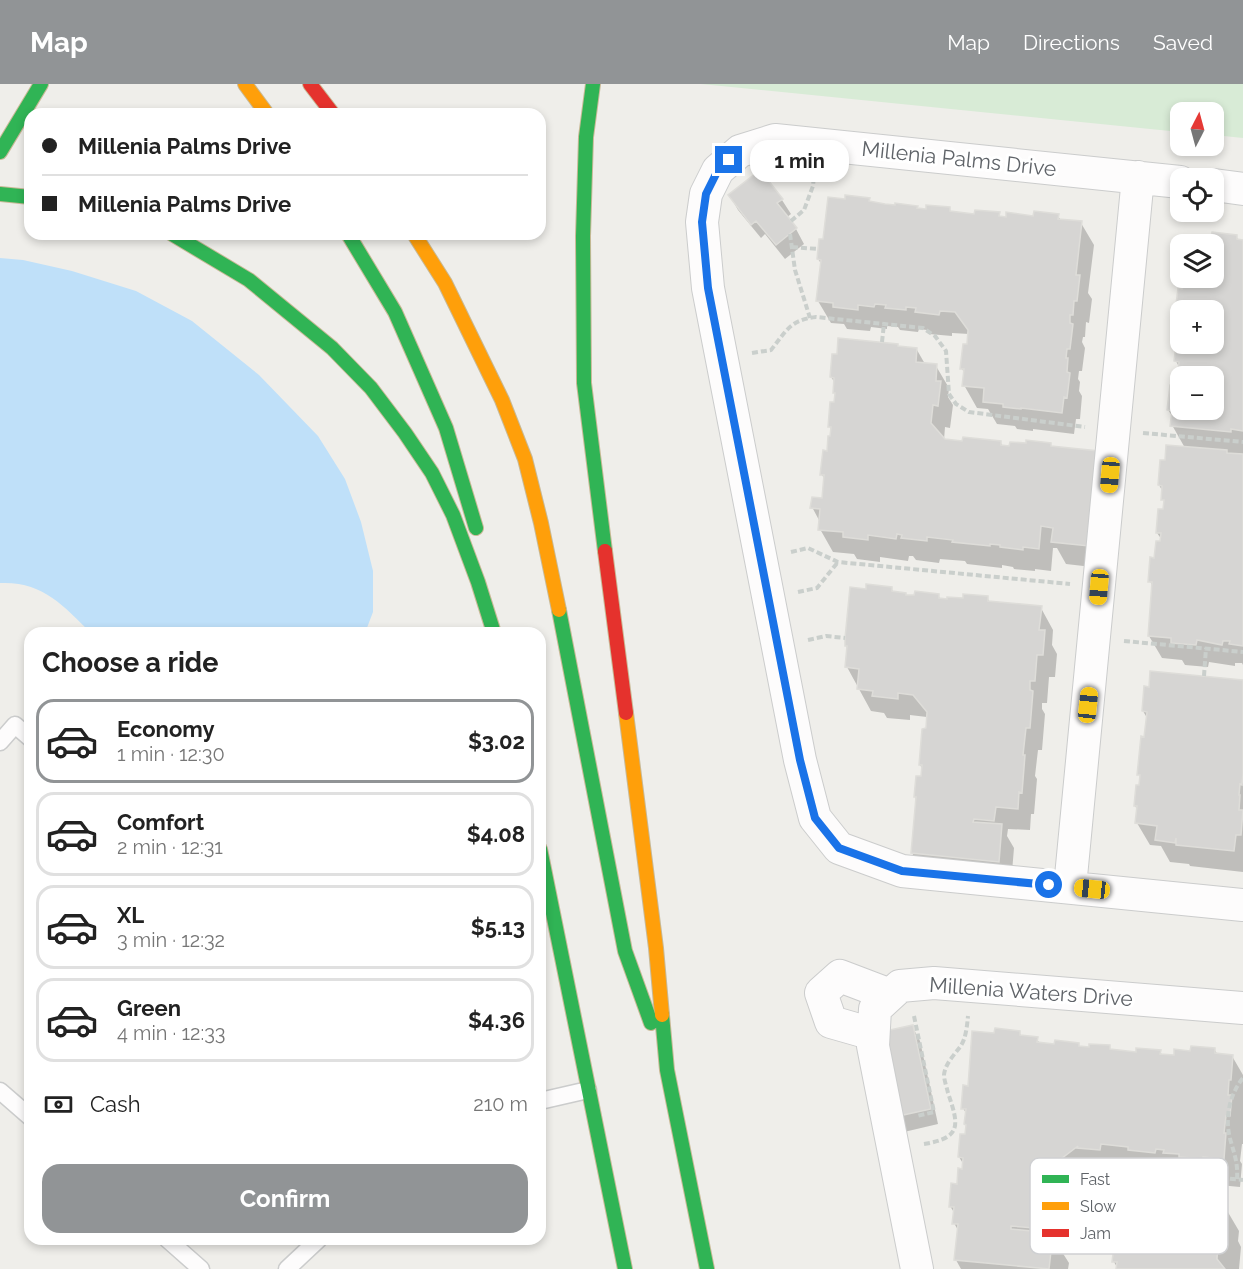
<!DOCTYPE html>
<meta charset="utf-8">
<style>
body{margin:0;font-family:Raleway,sans-serif;background:#f2f2f2;color:#222;height:100vh;display:flex;flex-direction:column;font-size:22px;white-space:nowrap}
*{box-sizing:border-box;margin:0}
p{font-size:20px;color:#767676}
.icon{flex:none;width:33px;height:33px;fill:none;stroke:currentColor;stroke-width:2;stroke-linecap:round;stroke-linejoin:round}
.map{position:relative;flex:1;overflow:hidden}
.sheet{position:absolute;left:24px;top:543px;width:522px;height:618px;display:flex;flex-direction:column;background:#fff;border-radius:18px;box-shadow:0 3px 9px #0003}
.sheet>*{flex:none}
.top-card{position:absolute;left:24px;top:24px;width:522px;height:132px;border-radius:18px;box-shadow:0 3px 9px #0003;display:grid;align-content:center;height:132px;padding:0 18px;background:#fff}
.needle{width:39px;rotate:6deg}
.buttons{position:absolute;left:1170px;top:18px;display:grid;gap:12px}
.buttons a{display:grid;place-items:center;width:54px;height:54px;border-radius:12px;background:#fff;box-shadow:0 3px 9px #0003;font-size:30px}
.end{position:absolute;width:27px;height:27px;margin:-14px;border:8px solid #1a73e8;background:#fff;box-shadow:0 0 0 3px #fff}
.from{border-radius:50%}
.bubble{position:absolute;height:42px;border-radius:18px;background:#fff;box-shadow:0 3px 9px #0003;font-size:20px;font-weight:700;line-height:42px;text-align:center}
.car{position:absolute;width:18px;height:36px;margin:-18px -9px;border-radius:8px;box-shadow:0 0 4px 2px #0007;background:linear-gradient(#f5c518 24%,#345 0 40%,#f5c518 0 76%,#345 0 86%,#f5c518 0)}
.top-card b{display:flex;align-items:center;gap:21px;height:57px;font-size:22px}
.top-card b+b{border-top:2px solid #e0e0e0}
.top-card i{width:15px;height:15px;background:#222}
ul{padding:0;list-style:none}
li{display:flex;align-items:center;gap:18px;height:84px;margin:0 12px 9px;padding:0 6px;border:3px solid #e0e0e0;border-radius:18px}
li div{flex:1}
li b{display:block;font-size:22px}
li em{font-style:normal;font-weight:700}
li.selected{border-color:#919496}
li>.icon{width:54px;height:54px;stroke-width:1.5}
h2{padding:0 18px;font-size:27px;line-height:72px}
.pay{display:flex;align-items:center;gap:15px;height:66px;padding:0 18px;font-size:22px}
.pay p{margin-inline-start:auto}
.action{display:flex;gap:12px;margin-top:auto;padding:12px 18px}
.action a{flex:1;height:69px;border-radius:18px;background:#919496;color:#fff;font-size:24px;font-weight:700;line-height:69px;text-align:center}
header{display:flex;align-items:center;gap:36px;box-sizing:border-box;height:84px;padding:0 30px;background:#919496;color:#fff}
header strong{font-size:28px}
nav{display:flex;gap:33px;margin-inline-start:auto;font-size:21px}
.map>svg:first-child{display:block}
.green{fill:#d8ebd6}
.water{fill:#bfe0f9}
.shadow{fill:#0003;fill-rule:evenodd}
.building{fill:#d6d5d3;stroke:#deddd9;stroke-width:1.5;fill-rule:evenodd}
.lines{fill:none;stroke-linecap:round;stroke-linejoin:round}
.lane-casing{stroke:#cbcccc;stroke-width:19}
.street-casing{stroke:#cbcccc;stroke-width:34}
.fast-casing{stroke:#c8b996;stroke-width:16}
.slow-casing{stroke:#c8b996;stroke-width:16}
.jam-casing{stroke:#c8b996;stroke-width:16}
.path{stroke:#cacfcc;stroke-width:4;stroke-dasharray:6 3;stroke-linecap:butt}
.lane{stroke:#fdfcfc;stroke-width:16}
.street{stroke:#fdfcfc;stroke-width:32}
.fast{stroke:#30b455;stroke-width:14}
.slow{stroke:#ff9f0a;stroke-width:14}
.jam{stroke:#e5322d;stroke-width:14}
.route{stroke:#1a73e8;stroke-width:8}
.labels{text-anchor:middle;stroke-width:6;stroke-linejoin:round;paint-order:stroke}
.street-label{font-size:21px;fill:#5f6368;stroke:#fff}
.key{fill:#fff;stroke:#cfd0d2;stroke-width:1.5}
.key-label{font-size:16px;fill:#5f6368}
</style>
<header>
<strong>Map</strong>
<nav><a>Map</a><a>Directions</a><a>Saved</a></nav>
</header>
<div class="map">
<svg width="1243" height="1185" viewBox="0 0 1243 1185">
<rect width="100%" height="100%" fill="#efeeea"/>
<!-- green -->
<path class="green" d="M701,0H1243V54L1214,51V28H1180V48Z"/>
<!-- water -->
<path class="water" d="M0,174L23,176L72,187L136,207L192,237L259,291L318,352L345,395L361,438L373,487V528L365,549H91C63,521 42,497 0,499Z"/>
<!-- shadow -->
<path class="shadow" d="M730,112L782,116L791,130L786,134L796,145L804,160L785,175L765,150L761,154L738,126Z
M869,115L871,119L917,123L918,125H949L952,129L975,131L999,130L1001,134L1058,132L1060,135L1081,139L1094,161L1088,209L1092,215L1089,239L1086,238L1085,253H1083L1082,258L1085,264L1082,287H1079L1078,295L1080,298L1079,307L1082,312L1080,335H1076L1074,350L1033,345V347L1017,345L1015,342L997,340L988,325L977,324L964,301L965,290L962,285L968,262L969,250L952,249V252L929,250L927,246L919,245L918,248L900,246L898,243L887,242V245L871,243L870,247L847,245L844,240L831,239L818,217L822,181L818,175L824,157L846,116Z
M1189,152L1213,155L1236,152L1239,157H1243V581L1242,579H1235V582L1209,578L1208,583L1185,581L1182,576L1162,574L1149,552L1153,504L1150,497L1162,456L1157,449L1164,427L1165,419L1163,415V408L1159,401L1166,378L1185,364L1172,341L1173,333L1168,326L1180,285L1176,277L1178,255L1180,256V260H1214V226H1180V235L1177,228L1184,206L1185,194H1214V160H1188ZM1180,292H1214V326H1180Z
M898,264L917,266L925,280L936,282L949,304L948,313L953,321L950,344L945,343L944,356L963,358H1000L1003,362L1050,360L1101,484L1066,480L1057,464H1053L1051,487L1035,485V487L1014,485L1013,483L1002,481V484L967,480L965,477L940,475L939,479L916,476L913,472H909L908,477L880,473V478L857,475L854,470L833,468L820,445V438L812,423L823,416L825,396L822,391L832,347L829,342L836,312L834,308L835,299L831,293Z
M891,504L894,509L907,513L938,511L941,516L987,514L990,518L1041,524L1053,546L1052,561L1057,570L1055,593H1049L1047,619H1042V625L1045,630L1042,666H1038L1035,692L1037,695L1034,730H1031L1030,746L1008,745L1007,752L1014,764L1011,800L925,791L912,769L917,717L915,713L922,694L923,686L920,681L927,646V633L910,631V636L887,634L884,629L871,627L847,583L848,566L846,562L867,506Z
M1243,598V788L1190,782L1189,780L1170,778L1161,762L1150,761L1137,739L1138,727L1135,722L1141,703V695L1139,690L1147,634L1143,627Z
M912,942L920,957L938,1040L904,1048L895,1033Z
M1019,948L1022,953L1037,955L1040,960L1056,961L1078,960L1080,963H1109L1111,967L1137,969L1160,967L1162,971L1175,973L1214,965L1218,971L1232,972L1243,991V1060H1242L1240,1077L1242,1080L1240,1103L1219,1101V1104L1202,1102L1211,1117L1222,1118L1239,1147L1238,1157L1241,1163L1239,1185H1118L1114,1178L1121,1156V1149L1119,1145L1120,1135L1116,1128L1123,1107L1125,1089L1117,1088L1116,1095L1096,1093L1095,1091L1077,1104L1076,1118L1079,1123L1077,1146H1073L1071,1161L1057,1160L1069,1179L1068,1185H961L956,1176L959,1148L954,1139L955,1130L950,1122L964,1086V1081L959,1073L967,1052V1031L963,1024L970,1003L996,951Z"/>
<!-- building -->
<path class="building" d="M760,86L783,115L777,119L797,144L776,161L756,137L751,141L728,111Z
M845,111L870,114L869,117L885,120L895,121V119L918,122L917,124L926,125V121L950,123V127L974,130L975,126L1000,128L999,132L1006,133V128L1033,132L1034,127L1059,130L1058,135L1082,137L1076,191H1080L1077,217H1074L1073,231H1070V239L1073,240L1070,265H1067L1066,274H1068L1067,288L1070,289L1067,314L1064,313L1062,329L1021,324V325L1003,323V320L983,318L984,304L962,302L964,285H960L963,260H967L968,246L955,228L940,227L939,231L915,228L916,224L906,223V226L885,224L886,221L875,220L874,223L858,221V226L833,223V219L816,217L821,176L817,175L819,155H823L828,113L845,115Z
M1212,148L1237,151V155L1243,156V347L1231,345V348L1170,342L1172,327L1167,326L1170,301H1173L1174,287L1178,288L1179,278L1174,277L1177,254H1180V260H1214V226H1180V246L1178,245L1180,229H1175L1178,204L1182,205L1183,194H1214V160H1187L1188,151L1211,153ZM1180,292H1214V326H1180Z
M838,254L898,260V262L917,264L916,278L937,280L936,297H941L938,322L933,321L931,339L945,355L962,357L963,353L1001,357V361L1009,362L1010,358L1026,359V356L1051,359V362L1099,367L1089,462L1051,458L1053,444L1041,442L1039,465L1023,463V466L1000,463V461L990,460V462L952,458L953,456L927,453V457L901,454L902,451L897,450L896,455L868,451V456L843,453V448L818,446L820,425L810,424L812,413L822,414L824,391H820L823,366L827,367L828,352H830L831,343H828L830,318H834L835,309H833L834,294L830,293L832,270H837Z
M1166,361L1227,366V369L1243,370V562L1229,560L1230,557H1223L1222,561L1197,556L1196,561L1171,559V554L1148,552L1152,498H1148L1150,473L1154,474L1156,457H1160L1161,449H1156L1158,425H1163L1164,416H1161L1162,402L1158,401L1160,376H1165Z
M866,500L892,503V507L906,509V511H914L915,507L939,510V514L947,515V513L963,514V510L988,512V517L1042,522L1039,546H1045L1043,571H1037L1035,597H1030V606L1033,607L1030,644H1026L1023,671H1025L1022,709L1019,708L1018,725L996,723L994,737L974,735L973,738L1002,740L999,778L911,769L916,713H914L916,692H921L922,681H919L922,645L926,644L927,628L913,611L898,609V615L872,612L873,607L857,605L859,585L845,583L847,562H845V554L850,503L866,505Z
M1150,587L1243,596V689L1242,701L1240,700L1239,711H1240L1239,726H1243L1241,751H1236L1234,767L1176,761V754L1175,759L1155,756L1157,742L1135,739L1137,722H1134L1136,701H1139L1140,691H1137L1141,652L1144,653L1147,628L1142,627L1144,602L1149,603Z
M913,941L931,1025L894,1033L876,949Z
M995,944L1020,947V951L1038,953L1037,958L1054,960L1055,956L1079,959V962L1089,963V960L1110,961V965L1136,968V964L1161,966L1160,970L1174,971V965L1190,967L1191,962L1215,964V969L1233,971L1231,996H1229L1228,1011H1232L1230,1032H1226L1224,1049H1226L1224,1075L1203,1073V1075L1179,1073V1070L1163,1069L1164,1066L1156,1065L1155,1069L1128,1066V1063L1101,1060L1100,1066L1077,1064L1078,1062L1061,1075L1060,1092H1064L1061,1117H1057L1055,1133L1035,1131L1034,1144L1011,1142V1145L1053,1149L1049,1185L954,1176L958,1140H952L954,1123H949L951,1099L957,1100L958,1084L962,1085L963,1074L958,1073L960,1050H965L966,1041L964,1040L966,1025H961L963,1001L968,1002L972,947L994,949Z
M1123,1090L1182,1096V1098L1203,1101L1202,1114L1223,1117L1221,1132H1225L1222,1158H1218L1217,1175L1225,1185H1116L1117,1178H1112L1115,1154L1119,1155L1120,1146H1118L1119,1129H1115L1117,1106L1121,1105Z"/>
<g class="lines">
<!-- lane casing -->
<g class="lane-casing">
<path id="lane" d="M0,658L15,641L30,654
M0,1007L30,1033
M540,1017L588,1006
M167,1155L201,1185
M287,1185L319,1155"/>
</g>
<!-- street casing -->
<g class="street-casing">
<path id="street" d="M1180,98L775,56L740,67L718,86L706,110L702,138L708,204L800,676L815,734L839,764L902,787L1243,821
M1214,101L1243,105
M1070,803L1138,93
M873,950L831,938L821,909L840,892L890,911
M917,1185L873,962L875,925L900,902L934,899L1243,924"/>
</g>
<!-- fast casing -->
<g class="fast-casing">
<path id="fast" d="M593,0L586,53L583,152L584,299L605,467
M0,68L41,0
M0,110L30,113
M172,150L249,196L332,264L371,304L405,349L432,389L453,431L478,498L494,549
M348,150L395,228L446,344L476,444
M559,526L625,867L651,939
M540,765L625,1185
M662,931L667,986L707,1185"/>
</g>
<!-- slow casing -->
<g class="slow-casing">
<path id="slow" d="M245,0L267,30
M414,150L445,199L502,316L525,375L541,439L559,526
M626,629L656,864L662,931"/>
</g>
<!-- jam casing -->
<g class="jam-casing">
<path id="jam" d="M310,0L333,30
M605,467L626,629"/>
</g>
<!-- path -->
<path class="path" d="M791,137L804,126L813,102L814,91
M790,150L795,186L810,234
M792,163L818,165
M882,258L884,240
M752,269L771,266C787,246 790,236 816,233L923,244L935,252L946,267L949,310L956,320L969,328L1085,343
M1143,349L1243,358
M791,468L808,464L838,478L1070,500
M798,508L817,504L838,478
M808,556L826,552L845,554
M1124,557L1243,568
M1204,592L1206,564
M914,932L934,1028L917,1032
M924,1060C962,1054 959,1041 948,1009C947,1004 944,996 944,991C945,980 954,971 960,963C966,955 967,942 968,932
M1237,1095C1238,1080 1235,1072 1231,1058C1224,1036 1229,1011 1243,994
M1100,1157L1108,1082L1243,1096"/>
<!-- lane -->
<use href="#lane" class="lane"/>
<!-- street -->
<use href="#street" class="street"/>
<!-- fast -->
<use href="#fast" class="fast"/>
<!-- slow -->
<use href="#slow" class="slow"/>
<!-- jam -->
<use href="#jam" class="jam"/>
</g>
<g class="lines">
<!-- route -->
<path class="route" d="M729,76L718,86L706,110L702,138L708,204L800,676L815,734L839,764L902,787L1049,801"/>
</g>
<g class="labels">
<!-- street labels -->
<g class="street-label">
<text transform="translate(959 75) rotate(6)" y="7">Millenia Palms Drive</text>
<text transform="translate(1031 908) rotate(4)" y="7">Millenia Waters Drive</text>
</g>
</g>
<!-- legend -->
<rect x="1030" y="1074" width="198" height="96" rx="9" class="key"/>
<rect x="1042" y="1091" width="27" height="8" fill="#30b455"/>
<rect x="1042" y="1118" width="27" height="8" fill="#ff9f0a"/>
<rect x="1042" y="1145" width="27" height="8" fill="#e5322d"/>
<g class="key-label">
<text x="1080" y="1101">Fast</text>
<text x="1080" y="1128">Slow</text>
<text x="1080" y="1155">Jam</text>
</g>
</svg>
<div class="buttons">
<a><svg class="needle" viewBox="-14 -14 28 28"><path d="M0-13l5 13h-10z" fill="#e53935"/><path d="M0 13l5-13h-10z" fill="#767676"/></svg></a>
<a><svg class="icon" aria-label="locate" viewBox="0 0 24 24"><circle cx="12" cy="12" r="6"/><path d="M12 2v4M12 18v4M2 12h4M18 12h4"/></svg></a>
<a><svg class="icon" aria-label="layers" viewBox="0 0 24 24"><path d="M12 4l9 5-9 5-9-5zM3 14l9 5 9-5"/></svg></a>
<a>+</a>
<a>−</a>
</div>
<i class="end from" style="left:1049px;top:801px"></i>
<i class="end" style="left:729px;top:76px"></i>
<div class="bubble" style="left:750px;top:56px;width:99px">1 min</div>
<i class="car" style="left:1110px;top:391px;rotate:185deg"></i>
<i class="car" style="left:1099px;top:503px;rotate:185deg"></i>
<i class="car" style="left:1088px;top:621px;rotate:6deg"></i>
<i class="car" style="left:1092px;top:805px;rotate:276deg"></i>
<div class="top-card">
<b><i class="from"></i>Millenia Palms Drive</b>
<b><i></i>Millenia Palms Drive</b>
</div>
<section class="sheet">
<h2>Choose a ride</h2>
<ul>
<li class="selected"><svg class="icon" aria-label="car" viewBox="0 0 24 24"><path d="M5 17H2v-5l4-1 3-4h7l3 4 3 1v5h-3M9 17h6M6 11h13"/><circle cx="7" cy="17" r="2"/><circle cx="17" cy="17" r="2"/></svg><div><b>Economy</b><p>1 min · 12:30</p></div><em>$3.02</em></li>
<li><svg class="icon" aria-label="car" viewBox="0 0 24 24"><path d="M5 17H2v-5l4-1 3-4h7l3 4 3 1v5h-3M9 17h6M6 11h13"/><circle cx="7" cy="17" r="2"/><circle cx="17" cy="17" r="2"/></svg><div><b>Comfort</b><p>2 min · 12:31</p></div><em>$4.08</em></li>
<li><svg class="icon" aria-label="car" viewBox="0 0 24 24"><path d="M5 17H2v-5l4-1 3-4h7l3 4 3 1v5h-3M9 17h6M6 11h13"/><circle cx="7" cy="17" r="2"/><circle cx="17" cy="17" r="2"/></svg><div><b>XL</b><p>3 min · 12:32</p></div><em>$5.13</em></li>
<li><svg class="icon" aria-label="car" viewBox="0 0 24 24"><path d="M5 17H2v-5l4-1 3-4h7l3 4 3 1v5h-3M9 17h6M6 11h13"/><circle cx="7" cy="17" r="2"/><circle cx="17" cy="17" r="2"/></svg><div><b>Green</b><p>4 min · 12:33</p></div><em>$4.36</em></li>
</ul>
<div class="pay"><svg class="icon" aria-label="cash" viewBox="0 0 24 24"><path d="M3 7h18v10H3z"/><circle cx="12" cy="12" r="2"/></svg>Cash<p>210 m</p></div>
<div class="action"><a>Confirm</a></div>
</section>
</div>
